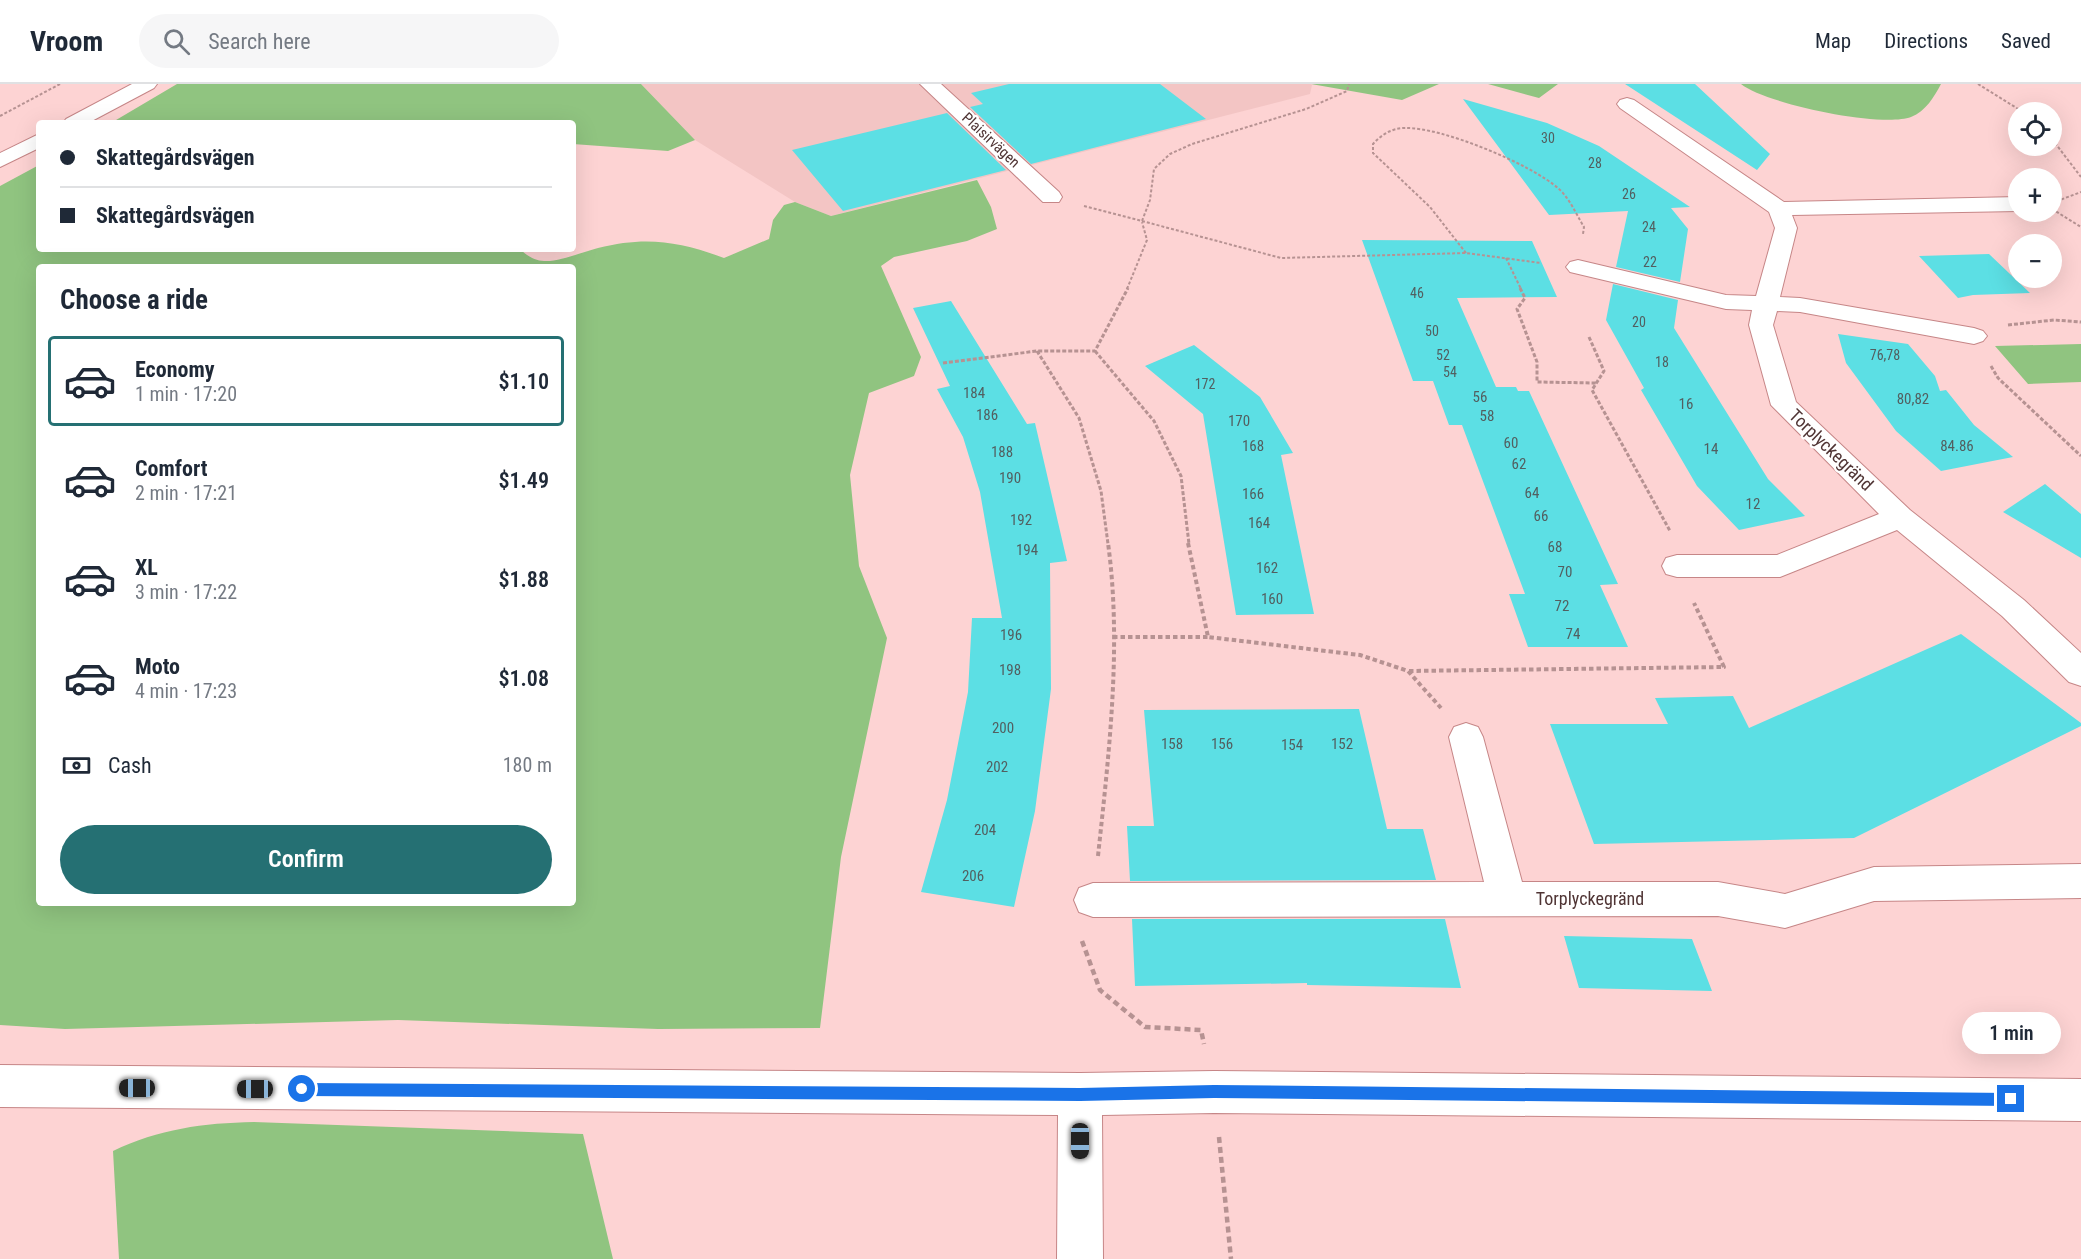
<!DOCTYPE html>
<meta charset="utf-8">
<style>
body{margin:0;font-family:"Roboto Condensed",sans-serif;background:#f6f6f7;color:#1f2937;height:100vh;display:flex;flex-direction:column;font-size:22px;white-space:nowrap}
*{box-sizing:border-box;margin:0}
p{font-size:20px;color:#747a83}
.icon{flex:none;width:33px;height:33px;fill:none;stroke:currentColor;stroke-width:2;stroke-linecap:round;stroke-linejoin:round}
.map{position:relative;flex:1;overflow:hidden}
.drawer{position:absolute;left:36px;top:180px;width:540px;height:642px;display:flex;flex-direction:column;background:#fff;border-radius:6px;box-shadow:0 6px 24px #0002}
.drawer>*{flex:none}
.guide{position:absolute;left:36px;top:36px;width:540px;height:132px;border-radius:6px;box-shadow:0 6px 24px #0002;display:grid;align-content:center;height:132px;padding:0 24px;background:#fff}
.tools{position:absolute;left:2008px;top:18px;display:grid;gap:12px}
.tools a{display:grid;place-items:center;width:54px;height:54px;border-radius:50%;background:#fff;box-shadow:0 6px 24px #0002;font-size:30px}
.end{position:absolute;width:27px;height:27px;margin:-14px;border:8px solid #1a73e8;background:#fff;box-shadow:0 0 0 3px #fff}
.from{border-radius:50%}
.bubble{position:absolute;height:42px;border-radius:21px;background:#fff;box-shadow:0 6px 24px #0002;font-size:20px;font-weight:600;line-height:42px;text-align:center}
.car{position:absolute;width:18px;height:36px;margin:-18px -9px;border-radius:8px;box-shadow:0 0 4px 2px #0007;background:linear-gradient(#222 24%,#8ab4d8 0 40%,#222 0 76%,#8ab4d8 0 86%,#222 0)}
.guide b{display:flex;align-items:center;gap:21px;height:57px;font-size:22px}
.guide b+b{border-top:2px solid #e0e1e3}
.guide i{width:15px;height:15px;background:#1f2937}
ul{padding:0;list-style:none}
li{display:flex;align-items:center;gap:18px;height:90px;margin:0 12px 9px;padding:0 12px;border:3px solid transparent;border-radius:6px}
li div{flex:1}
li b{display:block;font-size:22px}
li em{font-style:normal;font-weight:600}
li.on{border-color:#257073}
li>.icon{width:54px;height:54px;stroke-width:1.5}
h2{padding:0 24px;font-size:27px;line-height:72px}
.pay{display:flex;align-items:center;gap:15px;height:66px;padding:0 24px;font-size:22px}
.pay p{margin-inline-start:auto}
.cta{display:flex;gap:12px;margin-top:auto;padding:12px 24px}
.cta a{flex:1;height:69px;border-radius:36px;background:#257073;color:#fff;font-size:24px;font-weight:600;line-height:69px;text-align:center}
header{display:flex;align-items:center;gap:36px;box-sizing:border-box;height:84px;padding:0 30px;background:#fff;border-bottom:2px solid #e0e1e3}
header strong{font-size:28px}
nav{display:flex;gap:33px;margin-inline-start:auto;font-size:21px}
.search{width:420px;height:54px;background:#f6f6f7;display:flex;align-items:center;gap:15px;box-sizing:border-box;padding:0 21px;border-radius:33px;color:#747a83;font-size:22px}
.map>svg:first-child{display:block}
.built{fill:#f3c5c4}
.green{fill:#90c480;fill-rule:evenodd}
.building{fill:#5cdfe4}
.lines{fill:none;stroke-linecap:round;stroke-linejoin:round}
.minor-casing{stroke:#c68687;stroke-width:2}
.path-far3{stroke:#b69292;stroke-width:2;stroke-dasharray:3 2;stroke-linecap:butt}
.path-far2{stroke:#b69292;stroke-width:3;stroke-dasharray:4 2;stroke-linecap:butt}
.path-far1{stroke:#b69292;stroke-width:4;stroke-dasharray:4.5 3;stroke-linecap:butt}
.path{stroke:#b69292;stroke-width:4.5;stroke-dasharray:6 4;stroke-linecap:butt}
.minor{fill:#fff;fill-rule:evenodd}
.route{fill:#1a73e8}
.labels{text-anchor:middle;stroke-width:4.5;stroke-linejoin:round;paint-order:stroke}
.far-number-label{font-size:14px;fill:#525f60}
.far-street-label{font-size:15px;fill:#4f3434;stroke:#fff}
.number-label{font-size:15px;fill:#525f60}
.street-label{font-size:18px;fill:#4f3434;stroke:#fff}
</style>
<header>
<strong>Vroom</strong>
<div class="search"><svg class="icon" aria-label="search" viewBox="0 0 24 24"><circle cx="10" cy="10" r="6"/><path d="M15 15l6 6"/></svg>Search here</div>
<nav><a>Map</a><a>Directions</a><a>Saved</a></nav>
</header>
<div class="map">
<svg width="2081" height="1175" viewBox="0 0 2081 1175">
<rect width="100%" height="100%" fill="#fdd3d3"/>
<!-- built -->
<path class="built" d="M641,0H1311L1312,1L1310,10L831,132L795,118L695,56Z"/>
<!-- green -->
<path class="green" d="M177,0H641L695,56L668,67L573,60V39H111Z
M1311,0H1439L1402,16Z
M1488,0H1558L1539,14Z
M1741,0H1941C1934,13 1926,27 1911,33C1881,44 1766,20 1741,0Z
M39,81V165H520C526,171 535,177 544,177C560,178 582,168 598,164C645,152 679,157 724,174L769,155L773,136L784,121L795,118L831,132L977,96L991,123L997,145L967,157L894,173L881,182L921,273L914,292L869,309L850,391L859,482L887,554L841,773L820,944L658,945L398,936L65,945L0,941V102ZM39,183H573V819H39Z
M2081,260V298L2028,300L1995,262Z
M254,1038L583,1050L613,1175H119L113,1067C159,1045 203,1039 254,1038Z"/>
<!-- building -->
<path class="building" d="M1009,0H1160L1206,35L1031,80L970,23L983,20L971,9Z
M1625,0H1695L1770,70L1757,86Z
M1463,15L1547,39L1599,62L1690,123L1671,124L1688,145L1680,198L1616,183L1628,127L1549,131Z
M947,29L1006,86L843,127L792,66Z
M1362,156L1532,157L1557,213L1457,214L1496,303H1516L1518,307H1529L1618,500L1600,501L1628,563H1528L1509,510H1525L1462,341H1449L1433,297H1413Z
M1989,170L2030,209L1973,211L1958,214L1919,172Z
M1613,200L1678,216L1674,244L1768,395L1805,432L1739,446L1697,402L1641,306L1644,304L1606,236Z
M951,217L1027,340L1035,339L1067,477L1050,479L1051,605L1035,727L1014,823L921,808L947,716L968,608L972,534H1002L980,408L963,353L937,305L950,302L913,224Z
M1838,250L1908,260L1935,292L1940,307L1946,306L1974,341L2013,373L1941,387L1896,347L1846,279Z
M1194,261L1260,313L1293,369L1281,371L1314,530L1236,531L1203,330L1145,282Z
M2045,400L2081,430V474L2003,428Z
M1961,550L2081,639V642L1854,754L1594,760L1550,640H1668L1655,614L1733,612L1749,644Z
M1359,625L1387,745H1423L1436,796L1130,797L1127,742H1154L1144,626Z
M1132,835H1445L1461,904L1307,901V899L1135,902Z
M1564,852L1692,855L1712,907L1579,904Z"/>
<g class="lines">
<!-- minor casing -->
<g class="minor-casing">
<path id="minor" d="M132,0H157L154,4L88,39H63L66,35Z
M920,0H941L1059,108L1062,113L1059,118H1043Z
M1627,14L1634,16L1784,118L2019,113V127L1792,131L1797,144L1780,213L1800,214L1974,244L1983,247L1987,252L1983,257L1974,260L1800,228L1777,227L1773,241L1796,318L1910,426L2024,516L2081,569V602L2069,598L2002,532L1897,446L1780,493H1677L1666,490L1662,482L1666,474L1677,471H1777L1879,430L1771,321L1749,241L1752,226L1726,225L1570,188L1566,183L1570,178L1578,176L1726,211L1756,212L1775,144L1769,128L1620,24L1617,20L1620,16Z
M39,50V64L0,83V69Z
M1466,639L1478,643L1483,653L1522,798H1718L1785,810L1874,783L2081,780V814L1874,817L1785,844L1718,832L1093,833L1079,828L1074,816L1079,804L1093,799L1484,798L1449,653L1454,643Z
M0,981L1080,989L1214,987L2081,995V1037L1214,1029L1102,1031L1103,1175H1057L1058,1031L0,1023Z"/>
</g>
<!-- path-far3 -->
<path class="path-far3" d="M1978,0L2023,28
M0,32L60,0
M2052,55L2081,93
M2052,119L2081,108
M1084,122L1142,137L1150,116L1154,85L1170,70L1192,60L1306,25L1347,7L1349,0
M2052,125L2081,143
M1142,137L1281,174L1466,169L1541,179
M1466,169L1430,123L1373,69V60C1381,51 1392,44 1405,44C1442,43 1531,80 1559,105C1570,115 1576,130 1584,143L1583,150
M1506,174L1521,205
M1127,205L1147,156L1142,138"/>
<!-- path-far2 -->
<path class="path-far2" d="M1520,204L1525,214L1517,225L1537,278V298L1596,299
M2008,241L2054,236L2081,238
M1589,253L1604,287L1592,306L1670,447
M1037,267L1079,334L1101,407L1108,460
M1095,267L1154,337L1181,392L1189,460
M943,279L1037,267H1095L1128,204
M1991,282L1998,294L2081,372"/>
<!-- path-far1 -->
<path class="path-far1" d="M1188,459L1208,553L1360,571L1408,587L1441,624
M1113,553H1208
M1409,587L1724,583L1694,519
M1098,772C1109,669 1122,561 1108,459"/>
<!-- path -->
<path class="path" d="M1082,857L1100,906L1145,943L1201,946L1204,960
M1219,1053L1231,1175"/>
<!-- minor -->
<use href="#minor" class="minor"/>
</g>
<!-- route -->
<path class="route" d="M302,999L1080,1004L1214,1001L2011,1009L2017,1015L2011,1022L1214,1014L1080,1017L302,1012L296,1005Z"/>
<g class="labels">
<!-- far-number labels -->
<g class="far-number-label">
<text x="1548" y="59">30</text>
<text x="1595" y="84">28</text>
<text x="1629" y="115">26</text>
<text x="1649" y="148">24</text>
<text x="1650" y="183">22</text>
<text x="1417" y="214">46</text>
<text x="1639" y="243">20</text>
<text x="1432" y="252">50</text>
<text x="1443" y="276">52</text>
<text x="1885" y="276">76,78</text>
<text x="1662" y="283">18</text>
<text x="1450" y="293">54</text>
<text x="1205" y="305">172</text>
</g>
<!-- far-street labels -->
<g class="far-street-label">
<text transform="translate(991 56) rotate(43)" y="5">Plaisirvägen</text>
</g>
<!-- number labels -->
<g class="number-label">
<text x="974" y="314">184</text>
<text x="1480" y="318">56</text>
<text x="1913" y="320">80,82</text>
<text x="1686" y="325">16</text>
<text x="987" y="336">186</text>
<text x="1487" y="337">58</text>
<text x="1239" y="342">170</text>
<text x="1511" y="364">60</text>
<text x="1253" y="367">168</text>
<text x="1957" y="367">84.86</text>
<text x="1711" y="370">14</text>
<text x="1002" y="373">188</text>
<text x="1519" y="385">62</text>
<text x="1010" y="399">190</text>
<text x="1532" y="414">64</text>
<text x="1253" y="415">166</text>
<text x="1753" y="425">12</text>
<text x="1541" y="437">66</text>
<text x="1021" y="441">192</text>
<text x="1259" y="444">164</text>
<text x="1555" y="468">68</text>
<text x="1027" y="471">194</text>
<text x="1267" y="489">162</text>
<text x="1565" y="493">70</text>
<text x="1272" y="520">160</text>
<text x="1562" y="527">72</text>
<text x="1573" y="555">74</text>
<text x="1011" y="556">196</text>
<text x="1010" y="591">198</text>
<text x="1003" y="649">200</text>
<text x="1172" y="665">158</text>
<text x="1222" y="665">156</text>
<text x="1342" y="665">152</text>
<text x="1292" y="666">154</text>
<text x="997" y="688">202</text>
<text x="985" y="751">204</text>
<text x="973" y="797">206</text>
</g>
<!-- street labels -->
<g class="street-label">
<text transform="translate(1831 366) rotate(44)" y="6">Torplyckegränd</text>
<text x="1590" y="821">Torplyckegränd</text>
</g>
</g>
</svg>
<div class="tools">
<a><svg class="icon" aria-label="locate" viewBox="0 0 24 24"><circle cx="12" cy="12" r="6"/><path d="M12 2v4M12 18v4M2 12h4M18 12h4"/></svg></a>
<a>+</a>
<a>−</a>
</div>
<i class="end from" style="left:302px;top:1005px"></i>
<i class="end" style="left:2011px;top:1015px"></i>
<div class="bubble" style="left:1962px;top:928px;width:99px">1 min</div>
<i class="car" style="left:137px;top:1004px;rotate:270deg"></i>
<i class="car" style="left:255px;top:1005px;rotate:270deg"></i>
<i class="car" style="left:1080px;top:1057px;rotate:180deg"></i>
<div class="guide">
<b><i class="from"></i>Skattegårdsvägen</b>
<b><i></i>Skattegårdsvägen</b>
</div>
<section class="drawer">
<h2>Choose a ride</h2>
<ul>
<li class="on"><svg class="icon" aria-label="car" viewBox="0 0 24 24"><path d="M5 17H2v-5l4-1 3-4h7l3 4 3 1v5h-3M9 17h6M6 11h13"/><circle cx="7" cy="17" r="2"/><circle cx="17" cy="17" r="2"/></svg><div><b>Economy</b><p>1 min · 17:20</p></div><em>$1.10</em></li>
<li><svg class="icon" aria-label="car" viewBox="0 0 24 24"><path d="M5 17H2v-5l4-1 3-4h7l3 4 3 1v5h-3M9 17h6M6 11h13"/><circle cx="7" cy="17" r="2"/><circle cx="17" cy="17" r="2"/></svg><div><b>Comfort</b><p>2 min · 17:21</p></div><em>$1.49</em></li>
<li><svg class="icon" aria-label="car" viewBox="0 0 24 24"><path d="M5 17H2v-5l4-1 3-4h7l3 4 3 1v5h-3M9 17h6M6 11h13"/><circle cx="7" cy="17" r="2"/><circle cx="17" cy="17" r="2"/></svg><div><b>XL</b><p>3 min · 17:22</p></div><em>$1.88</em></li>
<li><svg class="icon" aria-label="car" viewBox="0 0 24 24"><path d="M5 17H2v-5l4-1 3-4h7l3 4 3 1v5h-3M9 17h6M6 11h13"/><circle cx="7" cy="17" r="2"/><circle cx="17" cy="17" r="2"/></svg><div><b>Moto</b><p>4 min · 17:23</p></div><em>$1.08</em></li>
</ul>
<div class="pay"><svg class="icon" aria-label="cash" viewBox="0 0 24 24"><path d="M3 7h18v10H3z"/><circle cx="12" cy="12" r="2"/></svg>Cash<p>180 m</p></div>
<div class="cta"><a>Confirm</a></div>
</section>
</div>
